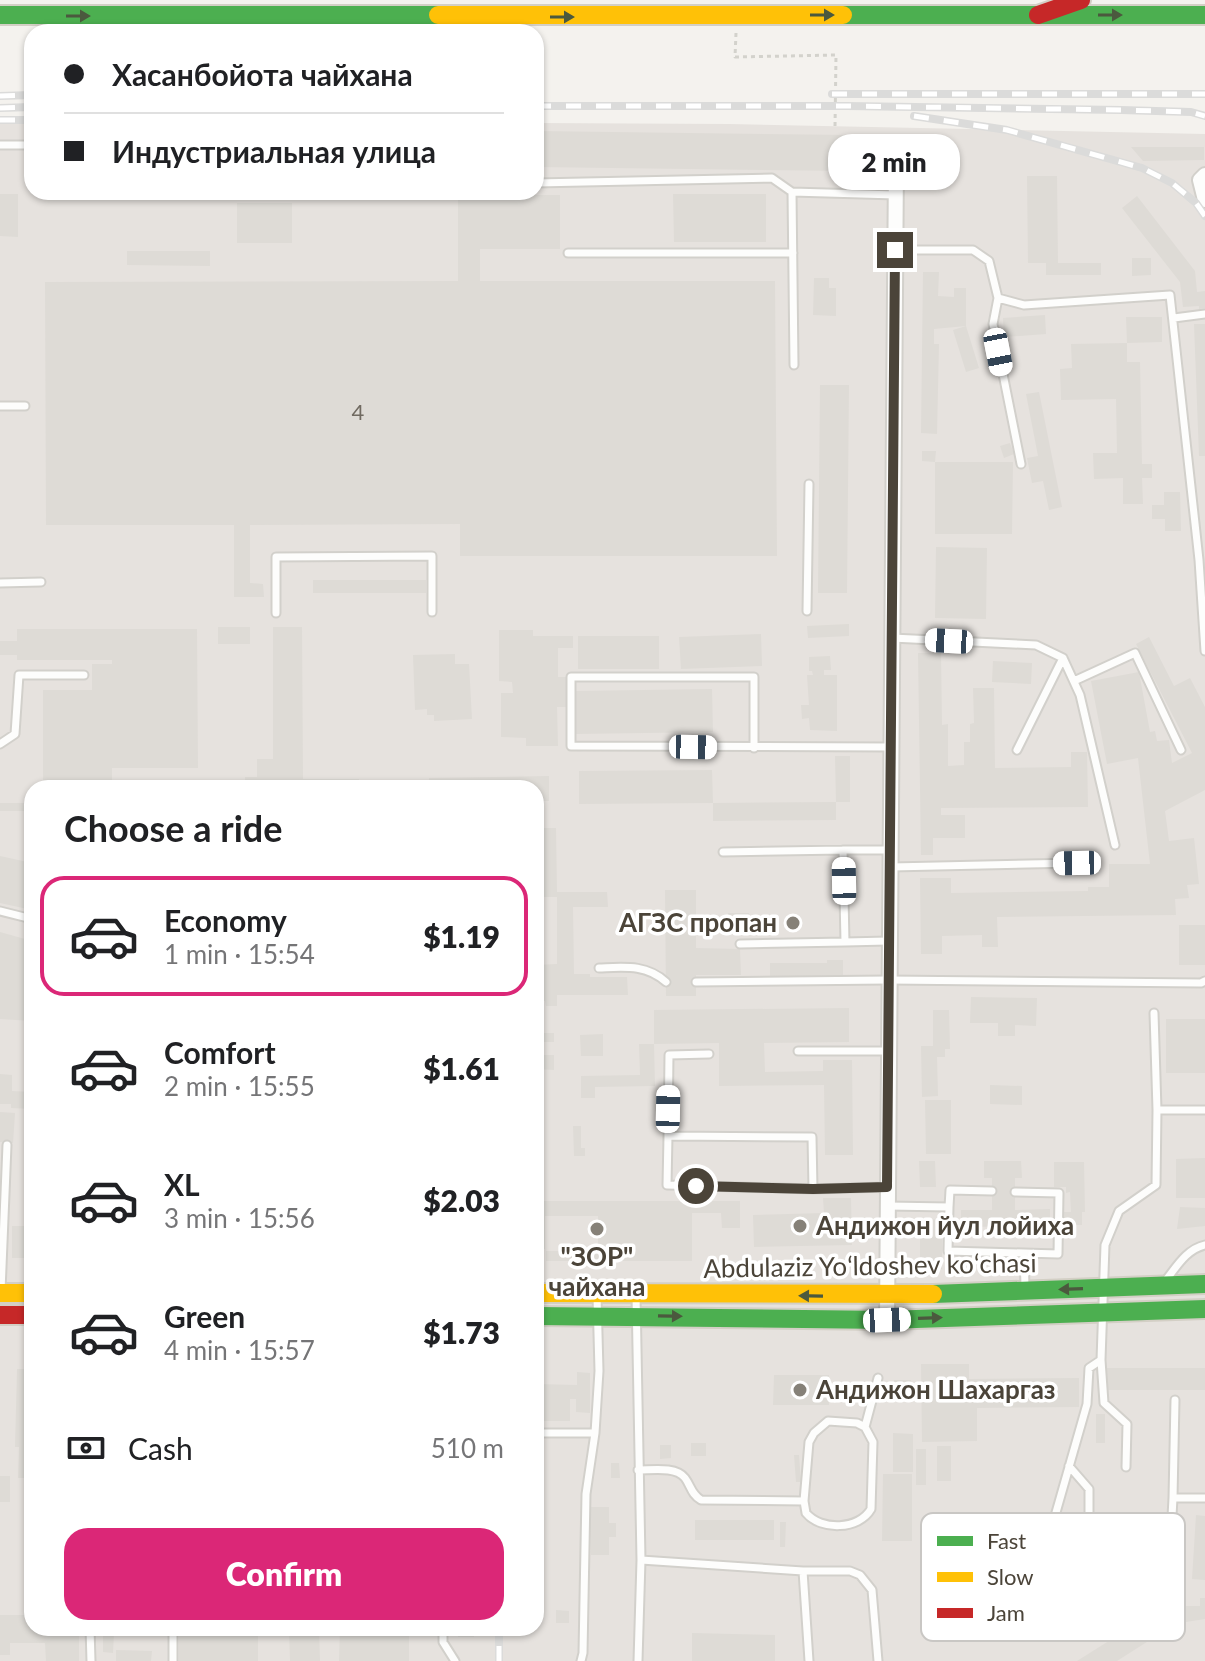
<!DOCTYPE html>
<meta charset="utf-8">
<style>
body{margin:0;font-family:Lato,sans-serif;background:#f6f6f6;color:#202124;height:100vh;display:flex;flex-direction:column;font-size:30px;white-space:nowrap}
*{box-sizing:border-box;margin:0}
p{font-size:26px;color:#757577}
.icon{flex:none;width:44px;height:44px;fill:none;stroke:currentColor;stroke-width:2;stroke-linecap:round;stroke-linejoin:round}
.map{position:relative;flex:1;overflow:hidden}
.panel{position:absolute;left:24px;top:780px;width:520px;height:856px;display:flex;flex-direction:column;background:#fff;border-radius:24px;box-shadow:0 2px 6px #0004}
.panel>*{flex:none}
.top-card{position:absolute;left:24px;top:24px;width:520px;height:176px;border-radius:24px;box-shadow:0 2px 6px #0004;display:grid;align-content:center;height:176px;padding:0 40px;background:#fff}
.end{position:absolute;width:36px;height:36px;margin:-18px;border:10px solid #4b4439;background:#fff;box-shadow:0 0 0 4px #fff}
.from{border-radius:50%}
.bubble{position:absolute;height:56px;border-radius:24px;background:#fff;box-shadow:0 2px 6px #0004;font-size:26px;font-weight:800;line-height:56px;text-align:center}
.car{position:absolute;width:24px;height:48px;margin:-24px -12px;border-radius:10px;box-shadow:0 0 6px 2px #0007;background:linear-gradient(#fff 24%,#345 0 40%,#fff 0 76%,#345 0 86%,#fff 0)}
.top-card b{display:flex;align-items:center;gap:28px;height:76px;font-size:30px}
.top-card b+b{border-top:2px solid #e0e0e0}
.top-card i{width:20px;height:20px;background:#202124}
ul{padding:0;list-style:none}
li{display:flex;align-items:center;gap:24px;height:120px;margin:0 16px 12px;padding:0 24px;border:4px solid transparent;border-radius:24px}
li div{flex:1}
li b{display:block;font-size:30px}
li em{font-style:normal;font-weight:800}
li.selected{border-color:#db2777}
li>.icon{width:72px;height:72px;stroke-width:1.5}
h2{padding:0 40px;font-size:36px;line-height:96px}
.pay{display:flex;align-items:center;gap:20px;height:88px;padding:0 40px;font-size:30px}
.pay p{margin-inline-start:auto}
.button{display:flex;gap:16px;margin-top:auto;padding:16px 40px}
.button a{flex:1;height:92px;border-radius:24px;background:#db2777;color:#fff;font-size:32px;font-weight:800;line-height:92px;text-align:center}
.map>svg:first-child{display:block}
.industrial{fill:#e6e2de;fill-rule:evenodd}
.building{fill:#dedbd6}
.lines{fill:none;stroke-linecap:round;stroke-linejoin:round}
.lane-casing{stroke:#d2d0cb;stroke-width:11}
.street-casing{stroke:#d2d0cb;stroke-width:18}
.fast-casing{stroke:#d3cfc5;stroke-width:22}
.slow-casing{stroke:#d3cfc5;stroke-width:22}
.jam-casing{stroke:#d3cfc5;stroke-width:22}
.path{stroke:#d3d2cc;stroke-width:3;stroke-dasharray:4 4;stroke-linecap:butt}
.lane{stroke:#fdfdfc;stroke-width:7}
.street{stroke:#fdfdfc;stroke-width:14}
.fast{stroke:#4caf50;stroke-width:18}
.slow{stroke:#ffc107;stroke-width:18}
.jam{stroke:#c62828;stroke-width:18}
.rail-casing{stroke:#dbdbda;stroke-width:8}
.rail{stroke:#fff;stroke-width:5;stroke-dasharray:15;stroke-linecap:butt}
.oneway{fill:#4b593e}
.route{stroke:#4b4439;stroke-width:10}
.poi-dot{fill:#868178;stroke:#fff;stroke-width:3}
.labels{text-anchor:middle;stroke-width:7;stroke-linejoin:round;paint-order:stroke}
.number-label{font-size:22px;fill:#706a61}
.poi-label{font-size:26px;font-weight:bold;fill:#4b4439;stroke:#fff;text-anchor:start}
.street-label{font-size:26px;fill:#4b4439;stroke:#fff}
.key{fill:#fff;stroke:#c9c7c4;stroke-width:2}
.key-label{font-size:22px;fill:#4b4439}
</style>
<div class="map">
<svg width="1205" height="1661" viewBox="0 0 1205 1661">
<rect width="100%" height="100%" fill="#f4f2ee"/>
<!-- industrial -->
<path class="industrial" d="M0,122L32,123V192H536V123L729,124L1205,134V1661H0ZM32,788H536V1628H32Z"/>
<!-- building -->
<path class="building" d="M536,131L850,135V171L536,167Z
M1131,147H1204V160L1143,161Z
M1027,176H1057L1058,263H1101V275H1046V263H1028Z
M458,192H480V195H560V249H480V281H775L777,556H460V524L250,525V583L263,584L264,597H234V525H46L45,282L458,281Z
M0,194H18V237L0,236Z
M673,194H766V242H674Z
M1137,196L1195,271L1197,292L1205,291V308L1199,309V306L1183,307L1180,282L1122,208Z
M237,203H292V243H237Z
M127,251H210V266L127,265Z
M1132,258H1151V275L1132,276Z
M923,272H939L938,296L954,297V288H966V326L934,329V344H939L937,434L921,433Z
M814,278H829V288H836V316L813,315Z
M1045,315L1046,334L1004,337L1003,318Z
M1126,317H1162V342L1127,343Z
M1194,324H1205V456H1199Z
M966,326L979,368L966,372L953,330Z
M1127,343V362H1140L1142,464H1152V478H1142L1143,504H1123V478L1094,479L1093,453H1117L1116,399L1061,400L1060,369L1072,368L1071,344Z
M820,385H849L847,593H818Z
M1039,392L1062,507L1049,510L1043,481L1032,483L1027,458L1038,456L1026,394Z
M1010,443L1014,454L1004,458L1000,446Z
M922,451H936L935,462H1013L1012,534H935V462L922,461Z
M1164,492H1180L1181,531H1165V519H1152V505H1164Z
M936,547L987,548L986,619L935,618Z
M313,580H426V593H313Z
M849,624V636L808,638L807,626Z
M218,627H250V644H218Z
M273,627H302L303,779H359V788H245V777H257V759H273Z
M17,629H197L198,768H112V788H43V690H92V664H112V660H17V655H0V641H17Z
M499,630H533V636H573V648H558V677H566V707H557L558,746H526V738L501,737V693H513L512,682L499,681Z
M761,634L762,666L681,669L679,637Z
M578,636H659V669H578Z
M1149,637L1174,686L1190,678L1205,707V790L1165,811L1169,841L1194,838L1199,884L1187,885L1189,898L1175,899L1176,915L997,917L998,947H982V935L942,936V954H921L920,878H951V893L1088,891V887H1109V864H1150L1138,758L1107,764L1091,681L1139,672L1150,732L1155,731L1157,741L1169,740L1172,763L1192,753L1136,644Z
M918,653H941L942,725L948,724V766L964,765V742H970V724L974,723L973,688H994L995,768L1071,767V752H1087L1088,807L941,808V815H965V838H933V855H921Z
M455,654V664H469L472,719L434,721V715H427V709L415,710L413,655Z
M830,656L831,670H824V675H837V731L810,730L809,718L802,719L801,705H809L807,675H813L812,671H809V657Z
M993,661L1032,663L1031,684L992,682Z
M712,689L713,732L576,734L575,691Z
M835,756H850V802H836Z
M712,770L713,803L579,804V771Z
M549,776V801H536V788H429V778Z
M836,802V820L713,821V803Z
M0,803H32V811H0Z
M536,828H556L557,892H607L608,907H573L574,974H590V977H627L628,995H557V1006H546L545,1001H536V965L557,964V897H536Z
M0,856L32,863V910L0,903Z
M665,890H696V948L740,949L741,975H696V996H666Z
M728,913H749V921H740V928H728Z
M1179,925H1205V965H1179Z
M0,932L32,941V1021L0,1019Z
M827,960H843V978H770V963H827Z
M971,997L1037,998L1036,1026L1015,1025V1036H998V1023H970Z
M849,1008V1042L764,1043L765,1072L823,1071V1060H852L853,1155H825L824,1085L719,1086V1043L654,1044V1010Z
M933,1010H949L950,1049H945V1057H937L938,1096L922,1097L921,1046H933Z
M1166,1019H1205V1073H1166Z
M536,1033H554V1042H536Z
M603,1034V1056H581L580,1035Z
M639,1044H654L655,1086L595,1087V1098H581V1076L640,1075Z
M536,1055H554V1070L536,1069Z
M0,1074L12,1075V1091L32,1092V1109L11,1108V1104H0Z
M990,1085L1022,1086V1105L990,1104Z
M925,1100H951V1154H926Z
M0,1112L15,1113L13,1143L0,1142Z
M573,1126H581V1148H585V1156H574Z
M1205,1158V1198H1176V1159Z
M919,1161H935L936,1187H920Z
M984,1161H1021L1022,1178H1015V1210L1050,1209V1226L961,1227V1210H992V1178H984Z
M1054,1162H1084L1085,1212H1082V1225H1062V1212H1071L1070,1192L1066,1193V1187H1054Z
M823,1198H851L852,1245L754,1247L753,1215L824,1213Z
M536,1201H740V1228H722L721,1213H692V1261H546V1251H598V1216H545V1249H536Z
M1180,1207L1205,1208V1226L1177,1229Z
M942,1219V1269H920V1220Z
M12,1226H32V1258H12Z
M921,1364H969V1379L1079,1378V1407L977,1408V1441L922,1442Z
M1106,1368H1205V1390H1107Z
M17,1369H28L27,1419H32V1444H26V1447H32V1478H18L19,1447H15Z
M577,1372L590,1373V1413L576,1412V1399H570V1421H536V1384L577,1385Z
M774,1375H829V1405H773Z
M894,1380H911V1394H894Z
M1096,1414H1105V1443H1096Z
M893,1433L913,1434V1472H893Z
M691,1443H706V1456H691Z
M660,1445H671V1458L660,1459Z
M937,1446H951V1481H937Z
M916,1449H926V1485H916Z
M794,1455H799L801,1482H796Z
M611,1463H619L620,1478H611Z
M883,1474H912V1541H882Z
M0,1476H10V1502H0Z
M590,1507H609V1523H616V1537H609V1555H591Z
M1196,1515L1205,1516V1580L1192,1579Z
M695,1520H774V1540H695Z
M780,1522H786L785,1547H780Z
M1200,1598H1205V1619L1186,1622V1606H1200Z
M556,1610L569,1611V1623H556Z
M0,1615H32V1628H41V1631L76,1628L79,1630V1661H46L45,1643H10V1655H0Z
M1139,1622L1150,1640L1117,1661H1077Z
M179,1628H258V1661H179Z
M289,1628H319L320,1661H290Z
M340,1628H409V1661H339Z
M458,1628H474V1637H458Z
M103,1632L114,1633L113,1653L103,1652Z
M692,1633L775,1635V1661H692Z
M116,1650L152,1651L151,1661H116Z"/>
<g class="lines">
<!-- lane casing -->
<g class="lane-casing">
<path id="lane" d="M0,145H32
M536,183L772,178L792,192L896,195
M792,192L794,365
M895,250H973L989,261L998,298L1024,305L1170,295L1199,560L1205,651
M568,253H793
M998,298L993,324L1021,464
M1174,318L1205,314
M0,406H25
M0,583L41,582
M807,611L809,484
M276,613V557L432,556V612
M892,638L1036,645L1063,658L1080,695L1115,845
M1074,681L1135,653L1181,750
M0,744L15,734L19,675H84
M754,748V677H571V746L890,747
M1017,750L1063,658
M723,852L843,850
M891,867L1077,863
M0,911L32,919
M888,941L845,942L843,850H889
M740,944L845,942
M599,968C624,967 646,964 666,982
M696,982L888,980L1201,983L1205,981
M1154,1013L1157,1110
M798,1051H888
M709,1054L669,1055L668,1136L812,1137L813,1189L887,1187
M668,1136L667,1185L813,1189
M887,1206L949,1207L948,1251L1058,1254L1059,1193L1015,1192
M949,1207L950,1190L992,1191
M1024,1253L1025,1287
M1166,1280C1177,1266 1187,1249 1205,1245
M1,1291L7,1145
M636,1295L641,1560L638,1661
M1101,1360L1104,1403L1127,1424L1126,1467
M865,1427L878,1378
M536,1433H595
M1069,1466L1089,1489V1554L1144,1555
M638,1470C652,1470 676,1466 685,1478C691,1486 691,1494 701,1500L804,1501L809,1442L814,1433L828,1421L857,1423L865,1427L873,1442L871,1509C859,1530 821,1531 806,1513L804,1501
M1173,1498L1175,1400
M641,1560L803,1571H850L860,1575L872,1590L878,1661
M803,1571L809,1661
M1167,1609L1173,1498H1205
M1009,1613L1015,1581L1041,1565L1087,1404L1089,1368L1101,1360L1105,1245L1119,1211L1156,1185L1157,1110H1205
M90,1628L91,1661
M443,1628V1642L455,1661
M173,1661V1628
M581,1661L583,1653L586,1494L595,1433L599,1371L597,1296"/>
</g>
<!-- street casing -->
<g class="street-casing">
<path id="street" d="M1205,175L1200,180L1205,200
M887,1320L896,164"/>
</g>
<!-- fast casing -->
<g class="fast-casing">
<path id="fast" d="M0,15H438
M843,15H1205
M933,1294L1205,1284
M536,1316L887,1320L1205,1309"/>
</g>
<!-- slow casing -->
<g class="slow-casing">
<path id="slow" d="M438,15H843
M0,1293H32
M536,1293L933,1294"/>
</g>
<!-- jam casing -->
<g class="jam-casing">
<path id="jam" d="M1038,15L1081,0
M0,1315H32"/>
</g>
<!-- path -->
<path class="path" d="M736,33L735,57L836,55L835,127"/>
<!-- lane -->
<use href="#lane" class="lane"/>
<!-- street -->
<use href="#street" class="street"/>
<!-- fast -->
<use href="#fast" class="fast"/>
<!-- slow -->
<use href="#slow" class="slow"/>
<!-- jam -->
<use href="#jam" class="jam"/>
<!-- rail casing -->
<g class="rail-casing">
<path id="rail" d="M832,94H1205
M0,96L32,95
M536,106H847L1121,110L1191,112L1205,116
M0,108L32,107
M914,116L1007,130L1142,168L1172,183L1196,203L1205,216
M0,120H32
M499,1661V1628"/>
</g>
<!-- rail -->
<use href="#rail" class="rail"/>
</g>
<!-- one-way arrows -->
<defs><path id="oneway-solid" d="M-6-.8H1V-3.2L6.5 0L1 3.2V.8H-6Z" transform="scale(2)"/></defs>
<g class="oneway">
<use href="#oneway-solid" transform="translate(822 15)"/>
<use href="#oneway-solid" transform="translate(1110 15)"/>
<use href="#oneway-solid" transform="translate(78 16)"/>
<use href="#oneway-solid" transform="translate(562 17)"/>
<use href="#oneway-solid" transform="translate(1071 1289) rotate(178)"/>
<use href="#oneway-solid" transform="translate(811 1296) rotate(-179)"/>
<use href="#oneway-solid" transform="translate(670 1316) rotate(1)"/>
<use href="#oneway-solid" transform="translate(930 1318) rotate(-2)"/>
</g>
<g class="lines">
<!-- route -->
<path class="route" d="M696,1186L813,1189L887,1187L895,250"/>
</g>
<!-- markers -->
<g class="poi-dot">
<circle cx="793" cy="923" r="8"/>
<circle cx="800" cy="1226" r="8"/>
<circle cx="597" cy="1229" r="8"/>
<circle cx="800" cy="1390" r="8"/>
</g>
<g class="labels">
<!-- number labels -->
<g class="number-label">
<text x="358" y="420">4</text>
</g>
<!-- poi labels -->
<g class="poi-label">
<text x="777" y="932" text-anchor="end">АГЗС пропан</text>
<text x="816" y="1235">Андижон йул лойиха</text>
<text x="597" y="1266" text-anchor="middle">"ЗОР"<tspan x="597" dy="30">чайхана</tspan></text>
<text x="816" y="1399">Андижон Шахаргаз</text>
</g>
<!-- street labels -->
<g class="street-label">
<text transform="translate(870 1266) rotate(-1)" y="9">Abdulaziz Yoʻldoshev koʻchasi</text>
</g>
</g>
<!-- legend -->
<rect x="921" y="1513" width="264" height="128" rx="12" class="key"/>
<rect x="937" y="1536" width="36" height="10" fill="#4caf50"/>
<rect x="937" y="1572" width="36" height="10" fill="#ffc107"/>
<rect x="937" y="1608" width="36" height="10" fill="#c62828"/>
<g class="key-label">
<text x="987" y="1549">Fast</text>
<text x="987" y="1585">Slow</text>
<text x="987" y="1621">Jam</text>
</g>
</svg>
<i class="end from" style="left:696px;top:1186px"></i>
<i class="end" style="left:895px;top:250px"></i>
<div class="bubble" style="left:828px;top:134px;width:132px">2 min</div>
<i class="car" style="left:998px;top:352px;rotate:169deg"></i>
<i class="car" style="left:949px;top:641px;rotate:273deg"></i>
<i class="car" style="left:693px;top:747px;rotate:91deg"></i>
<i class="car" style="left:1077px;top:863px;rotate:269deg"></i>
<i class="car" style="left:844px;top:881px;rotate:359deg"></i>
<i class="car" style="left:668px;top:1109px;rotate:1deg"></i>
<i class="car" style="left:887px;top:1320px;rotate:88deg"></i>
<div class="top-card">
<b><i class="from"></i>Хасанбойота чайхана</b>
<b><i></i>Индустриальная улица</b>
</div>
<section class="panel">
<h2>Choose a ride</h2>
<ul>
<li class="selected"><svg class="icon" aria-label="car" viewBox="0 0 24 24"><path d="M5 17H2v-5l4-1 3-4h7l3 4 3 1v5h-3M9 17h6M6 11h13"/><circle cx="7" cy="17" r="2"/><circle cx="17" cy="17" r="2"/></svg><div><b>Economy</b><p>1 min · 15:54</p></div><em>$1.19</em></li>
<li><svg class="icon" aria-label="car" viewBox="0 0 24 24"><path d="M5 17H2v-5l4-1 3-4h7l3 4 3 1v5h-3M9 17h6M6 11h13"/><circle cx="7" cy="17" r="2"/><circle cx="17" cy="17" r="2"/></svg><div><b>Comfort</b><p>2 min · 15:55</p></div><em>$1.61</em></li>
<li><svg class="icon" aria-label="car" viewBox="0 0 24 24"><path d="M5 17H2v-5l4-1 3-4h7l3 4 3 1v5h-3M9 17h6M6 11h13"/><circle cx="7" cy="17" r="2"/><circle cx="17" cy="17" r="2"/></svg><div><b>XL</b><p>3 min · 15:56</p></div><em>$2.03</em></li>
<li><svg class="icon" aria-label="car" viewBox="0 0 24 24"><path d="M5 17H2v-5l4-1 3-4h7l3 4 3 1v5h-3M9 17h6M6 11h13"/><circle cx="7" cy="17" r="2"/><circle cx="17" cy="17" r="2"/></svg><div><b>Green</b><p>4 min · 15:57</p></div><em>$1.73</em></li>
</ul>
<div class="pay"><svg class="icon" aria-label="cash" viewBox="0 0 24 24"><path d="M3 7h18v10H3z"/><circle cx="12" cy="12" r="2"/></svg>Cash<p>510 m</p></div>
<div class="button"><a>Confirm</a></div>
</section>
</div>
